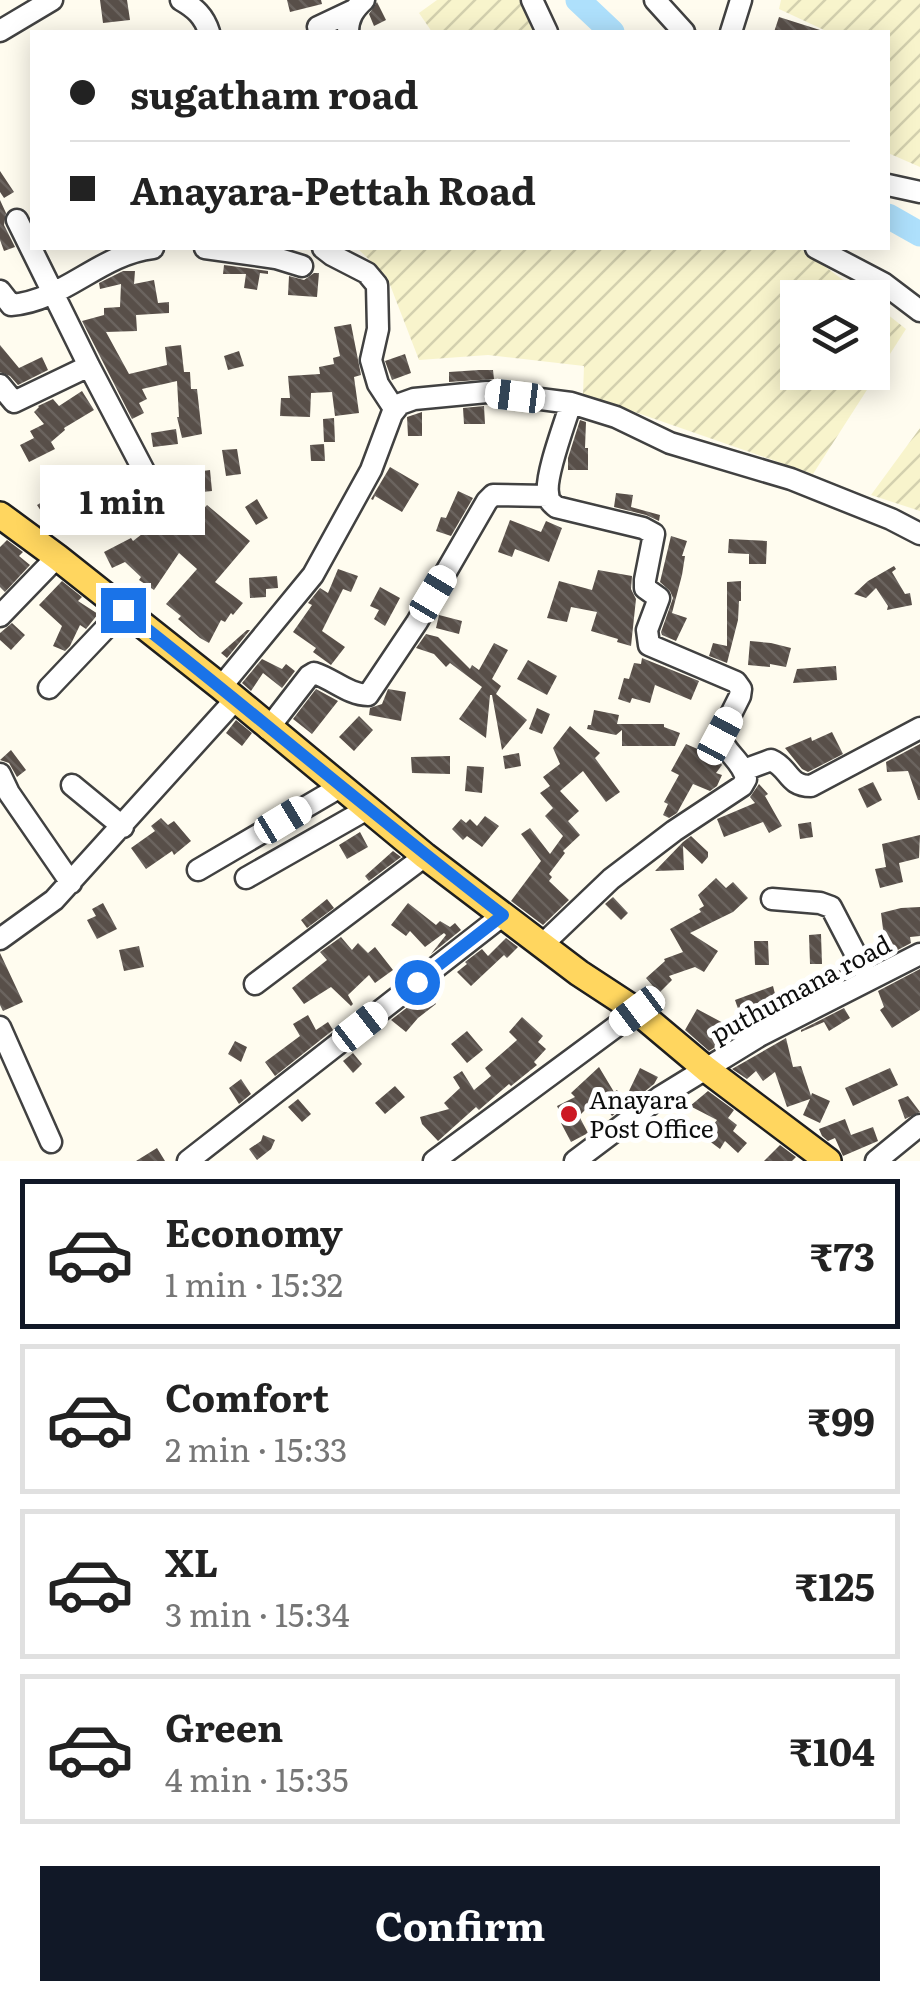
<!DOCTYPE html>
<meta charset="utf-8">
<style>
body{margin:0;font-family:Literata,serif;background:#f2f2f2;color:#222;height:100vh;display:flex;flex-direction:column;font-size:38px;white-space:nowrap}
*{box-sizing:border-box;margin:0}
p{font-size:32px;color:#767676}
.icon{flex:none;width:55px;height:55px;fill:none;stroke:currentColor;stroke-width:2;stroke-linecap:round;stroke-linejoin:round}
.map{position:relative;height:1161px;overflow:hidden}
.details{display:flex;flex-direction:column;background:#fff;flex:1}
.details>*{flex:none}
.hud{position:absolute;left:30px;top:30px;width:860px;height:220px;border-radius:0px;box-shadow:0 5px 25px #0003;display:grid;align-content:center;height:220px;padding:0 40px;background:#fff}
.controls{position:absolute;left:780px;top:280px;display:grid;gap:20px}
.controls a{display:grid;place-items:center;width:110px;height:110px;border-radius:0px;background:#fff;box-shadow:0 5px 25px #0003;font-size:50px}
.end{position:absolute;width:45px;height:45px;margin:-22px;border:12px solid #1a73e8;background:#fff;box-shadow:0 0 0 5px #fff}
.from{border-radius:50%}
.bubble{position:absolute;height:70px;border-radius:0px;background:#fff;box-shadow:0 5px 25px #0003;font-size:32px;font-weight:700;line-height:70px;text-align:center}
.car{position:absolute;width:30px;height:60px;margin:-30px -15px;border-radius:12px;box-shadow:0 0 8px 2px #0007;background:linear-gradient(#fff 24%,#345 0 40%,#fff 0 76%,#345 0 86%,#fff 0)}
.hud b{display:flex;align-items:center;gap:35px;height:95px;font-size:38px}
.hud b+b{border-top:2px solid #e0e0e0}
.hud i{width:25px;height:25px;background:#222}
ul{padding:18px 0 0;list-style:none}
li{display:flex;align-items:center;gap:30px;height:150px;margin:0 20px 15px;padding:0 20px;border:5px solid #e0e0e0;border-radius:0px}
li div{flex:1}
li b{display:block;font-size:38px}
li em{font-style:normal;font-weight:700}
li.current{border-color:#111827}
li>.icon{width:90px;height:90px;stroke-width:1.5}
.primary-button{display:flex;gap:20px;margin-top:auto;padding:20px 40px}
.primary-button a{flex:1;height:115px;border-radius:0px;background:#111827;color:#fff;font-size:40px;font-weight:700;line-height:115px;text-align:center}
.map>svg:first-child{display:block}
.farmland{fill:url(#farmland-furrows)}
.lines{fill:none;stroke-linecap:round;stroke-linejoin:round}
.river{stroke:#aee0fc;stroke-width:25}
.building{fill:url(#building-back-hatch)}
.minor-casing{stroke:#414141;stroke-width:25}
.major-casing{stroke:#1f1f1f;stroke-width:30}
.minor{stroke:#fff;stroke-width:20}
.major{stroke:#ffd65f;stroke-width:25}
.route{stroke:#1a73e8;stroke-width:12}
.poi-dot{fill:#cc1823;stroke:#fff;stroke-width:4}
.labels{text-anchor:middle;stroke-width:10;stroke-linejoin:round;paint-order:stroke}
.street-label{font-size:25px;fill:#0e0e0e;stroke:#fff}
.poi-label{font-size:25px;fill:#0e0e0e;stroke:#fff;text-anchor:start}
</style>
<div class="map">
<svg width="920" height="1161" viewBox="0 0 920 1161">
<defs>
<pattern id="farmland-furrows" width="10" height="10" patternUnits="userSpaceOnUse" patternTransform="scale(2.5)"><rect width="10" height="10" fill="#f8f4cc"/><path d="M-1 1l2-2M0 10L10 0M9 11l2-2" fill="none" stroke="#d3d0ae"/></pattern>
<pattern id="building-back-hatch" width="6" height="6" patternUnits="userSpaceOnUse" patternTransform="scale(2.5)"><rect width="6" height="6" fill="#584f49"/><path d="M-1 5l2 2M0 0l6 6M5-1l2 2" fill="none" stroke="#6b645f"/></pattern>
</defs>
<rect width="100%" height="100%" fill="#fffcef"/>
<!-- farmland -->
<path class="farmland" d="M437,0H521L536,32H432L419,13Z
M781,0H920V167L888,153V32H823L824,30L779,9Z
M357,248H800L866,297L798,298V372H872L873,303L906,329L813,474L583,394L584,366L488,355L419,360L387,277Z
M920,428V511L871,495Z"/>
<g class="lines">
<!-- river -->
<path class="river" d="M578,0L612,32
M888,216L920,234"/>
</g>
<!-- building -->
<path class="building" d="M100,0H127L130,20L103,23Z
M287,0H321L322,4L290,12Z
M377,2L386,20L374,26L369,14Z
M779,17L820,30V32H774Z
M0,171L14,192L4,198L0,192Z
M0,200L6,213L4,225L15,247L4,251L0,240Z
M224,265L268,271V274L260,273L257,290L244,288L246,274H223Z
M123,271H135L134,284L154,280L158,303L169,302V313L136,315L137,331L106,332L129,374L167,365L165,347L181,345L184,372H190L191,389H197L202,434L182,438L177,417H179L177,381L142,389L147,399L139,403L144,413L132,419L82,321L104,315V308L120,307L121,284L100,289L99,283Z
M314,273H319L317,297L288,295L289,276L304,280Z
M351,324L361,375L354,377L359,413L335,416L332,392L311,393L310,417L280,416L281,398H290L288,376L320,374L319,367L334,364L333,358L340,356L334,327Z
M0,345L19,368L42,357L48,370L18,385L10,376L0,372Z
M239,351L244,366L228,370L224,356Z
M405,354L411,373L392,380L385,361Z
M479,370H493L494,379L449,382V372Z
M82,391L94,410L64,428L65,430L51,442L55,449L29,462L20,445L34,438L30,431L44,424L34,412L39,407L38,406L53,399L59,406Z
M484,406L485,424H464L463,408Z
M422,412V436H408L407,417Z
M334,418L335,442H324L323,419Z
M580,420L586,422L585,448H588V470H568V458Z
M176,429L178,444L153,447L151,433Z
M324,444L325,461H311L310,445Z
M237,449L241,474L226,476L222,450Z
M390,467L419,484L402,512L375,496L373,500L371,499Z
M210,470L212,491L193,493L195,494L171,499L166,476Z
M71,485L77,495L45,517L37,505Z
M458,491L473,498L451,536L436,531L441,517L446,518Z
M616,493L633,495L631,507L660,515L659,521L646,515L614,507Z
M257,499L268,518L256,525L245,507Z
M207,505L250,541L215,582L243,603L233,615L231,613L225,622L221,620L209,643L200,638L178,619L181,616L166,604L197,569L179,553L154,590L139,580L141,577L125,562L112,568L104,552L131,538L133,541L164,517L180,534Z
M510,520L541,532L546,521L562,528L549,562L515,549L512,557L498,552Z
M671,536L687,541L682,556H685L682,575L672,613L687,618L676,641L662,635L661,632L673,598L670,591L660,582Z
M729,539L767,541L766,564H749V554L728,553Z
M7,540L23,552L19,556L30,565L5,592L0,587V547Z
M894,566L896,569L892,572L905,594L910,593L912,605L887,610L888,606L876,588L866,598L854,594L868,581Z
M338,569L358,576L351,592L343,589L322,631L345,647L331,665L313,652L316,648L293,632L312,605L308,603L320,588L328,593Z
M598,570L632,576L631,589L636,599L631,646L617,642L618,639L591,631L597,612L571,607L567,622L547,618L559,581L592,590Z
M277,576L278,588L266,589V597L250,598L249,578Z
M62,581L82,597L78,601L98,614L86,629L80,625L70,646L65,651L53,646L62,626L39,605Z
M741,581V601H739L738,620L727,663L709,656L713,643L727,646V582Z
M380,587L400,598L385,626L374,619L379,610L370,606Z
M439,615L462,621L459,634L436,628Z
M12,623L25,635L11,650L0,640V633Z
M247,630H250L227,658L221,653Z
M426,634L438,637L470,669L472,665L479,670L494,643L508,650L492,679L501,686L496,694L527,720L502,750L492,695H490L486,738L459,719L482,687L450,663L446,667L434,654L416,648Z
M750,641L771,643L791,648L786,667L770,664V667L748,665Z
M642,658L699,681L691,700L655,685L650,703L632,698L630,703L618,699L624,678L629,679L634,663L641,664Z
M262,659L282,669L286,664L295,671L282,688L263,673L251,691L242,683Z
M528,660L557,676L547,695L517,679Z
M836,666L837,680L793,683L797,669Z
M316,689L338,701L312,734L293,719Z
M388,689L406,692L401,721L369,715L370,708L382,704Z
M537,708L550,714L542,734L529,729Z
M594,710L619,715L617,724H664V727L680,733L675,746H622V730L616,735L587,729L588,725H591Z
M359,716L373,730L354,751L339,737Z
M236,720L252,733L242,746L226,733Z
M570,726L600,753L595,758L620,792L606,802L583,771L560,791L579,811L568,821L580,835L563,851L565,853L549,874L552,877L549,881L569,900L543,925L511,901L541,861L521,834L530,828L550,854L563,836L545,816L553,808L540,793L550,786L543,777L560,764L553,748Z
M832,732L843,754L808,772L802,769L785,748L811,737L812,741Z
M686,744L716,757L722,765L716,773L722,775L717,786L710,791L693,784L677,813L669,818L663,815L668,804L664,802L679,775L671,771Z
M920,744V800H918L908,771L887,772L886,762Z
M11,750L26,770L17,777L9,763L0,760Z
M519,753L521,766L505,769L503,756Z
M450,756V774L412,773L411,757Z
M467,766L484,767L482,793L465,791Z
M873,782L882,800L867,808L858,789Z
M759,784L768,794L765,796L782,826L769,833L763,822L724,837L717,819L755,803L750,797Z
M485,816L499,826L482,847L467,836L463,840L452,829L461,819L466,823L470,819L477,826Z
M161,818L168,825L174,821L191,841L174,855L172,851L146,869L131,848L155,831L151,826Z
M811,822L813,837L800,839L798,824Z
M360,832L368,847L347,859L339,845Z
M920,835L919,858L899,863L903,882L880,888L875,869L886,867L882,844Z
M691,836L708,852V857L702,864L683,846L684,870L655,871L683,842Z
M393,851L401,857L369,881L365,876Z
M716,878L726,888L733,882L748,898L733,912L690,933L718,951L704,972L695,967L669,976L672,980L659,993L646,978L665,961L664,959L683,952L670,929L701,912L699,909L704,906L698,895Z
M613,897L628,913L621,920L605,904Z
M327,899L334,908L307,928L301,920Z
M103,903L117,929L97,939L87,920L96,916L92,909Z
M408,903L436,925L440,921L450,927L455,923L461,930L431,954L446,935L444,933L425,947L410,931L406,936L391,925Z
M920,907V936L910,937L911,943L875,962L868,948L885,945L881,913L901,908Z
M821,934L822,964H810L809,935Z
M341,937L352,950L358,943L368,953L375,947L393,970L375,983L369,975L348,995L353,1004L351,1006L331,987L304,1004L292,988L327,960L320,952Z
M506,938L518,947L507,958L504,955L471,986L457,972L467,964L465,962L482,949L488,956Z
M754,941H768L769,965H755Z
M139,946L144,967L124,971L119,950Z
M0,953L23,1002L3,1011L0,1005Z
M847,967L850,974L797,1001L795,984L811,982L809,977Z
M920,969V1010L892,1028L880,1010L884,1007L878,991Z
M773,986L777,1002L753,1008L758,1021L745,1029L735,1000Z
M427,992L436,1004L418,1018L406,1032L391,1020Z
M844,1008L850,1018L829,1031L824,1022L801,1032V1030Z
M697,1009L727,1025L738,1033L709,1051L685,1030Z
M308,1015L316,1030L328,1022L333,1030L275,1076L265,1062L300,1036L293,1024Z
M522,1017L543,1036L538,1042L546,1049L534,1062L537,1065L511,1086L509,1084L479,1110L476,1107L438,1141L422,1124L420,1117L449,1109L444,1103L460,1088L453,1077L462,1071L474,1090L491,1076L485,1068L517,1040L509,1032Z
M467,1031L483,1050L467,1063L451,1044Z
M786,1038L793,1067L801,1066L811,1096L812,1093L830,1101L820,1123L803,1115L810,1099L787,1107L775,1072L763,1081L756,1071L747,1079L732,1069Z
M235,1041L247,1047L241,1062L228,1054Z
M353,1053L362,1064L353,1073L343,1061Z
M599,1067L614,1092L617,1090L627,1104L612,1116L598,1097L579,1116L588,1133L571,1142L561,1123L564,1121L557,1106L575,1097L571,1093Z
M640,1068L658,1077L654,1084L639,1096L629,1091Z
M890,1068L898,1085L853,1106L845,1088Z
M241,1079L251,1094L239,1104L229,1088Z
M395,1086L405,1097L385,1114L375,1103Z
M708,1091L734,1110L728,1118L737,1125L733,1131L747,1143L738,1153L725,1141L720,1149L704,1137L717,1120L690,1106Z
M908,1096L920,1112L905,1119L898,1100Z
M298,1099L311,1114L302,1122L288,1107Z
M845,1119L851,1135L873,1127L878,1141L843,1156L835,1138L828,1141L822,1136L819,1129Z
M263,1135L275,1140L271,1149L257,1160L249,1149L261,1141Z
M780,1145L796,1157L792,1161H764Z
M157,1148L165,1161H136Z"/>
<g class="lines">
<!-- minor casing -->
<g class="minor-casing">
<path id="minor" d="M181,0C195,8 204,16 209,32
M532,0L547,32
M655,0L684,32
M0,31L52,0
M322,32L318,27L354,10
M348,32C348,18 354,9 364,0
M731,32L741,0
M888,185L920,192
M17,220L89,366L156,494
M205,248L276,258L302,266
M323,248L332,255L367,273L377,285L378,329L371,360L378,384L395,410
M816,248L883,283L920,311
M0,291L11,305C64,301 100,254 153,248
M0,385L14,402L89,366
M0,616L57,557
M221,687L313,575L371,470L392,414L400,404L414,399L487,392L571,403L616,417L670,443L791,479L891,519L920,534
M49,688L123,610
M268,729L309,676L314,673C333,679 349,695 368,695L417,622L487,501L493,495L548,496
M744,770L771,760C790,768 787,786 811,786L920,728
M0,774L9,793L71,883
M72,785L123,827
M198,870L340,787
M246,878L369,808
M772,899L820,903L831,907L869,980
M0,939L54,900L235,700
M543,944L611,879L674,831L742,786L746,779C743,761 725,753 720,736L740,696L741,689L736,682L649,645L647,630L659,598L645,588V580L654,534L643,528L556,507C550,501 549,502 548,493C545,475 565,423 571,403
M255,984L425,856
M0,1027L51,1142
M188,1161L503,915
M434,1161L637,1011
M575,1161L660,1097L761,1035L920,954
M876,1161L920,1125"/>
</g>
<!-- major casing -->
<g class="major-casing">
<path id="major" d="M0,515L57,557L221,687L425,856L579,973L637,1011L706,1069L828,1161"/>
</g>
<!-- minor -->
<use href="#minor" class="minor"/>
<!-- major -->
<use href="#major" class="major"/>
</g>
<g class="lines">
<!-- route -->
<path class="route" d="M123,610C251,710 374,816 503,915L417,982"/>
</g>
<!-- markers -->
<circle class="poi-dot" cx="569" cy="1114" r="10"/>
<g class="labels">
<!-- street labels -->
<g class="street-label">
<text transform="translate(801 989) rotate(-28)" y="9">puthumana road</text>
</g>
<!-- poi labels -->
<g class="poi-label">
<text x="589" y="1109">Anayara<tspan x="589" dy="29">Post Office</tspan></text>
</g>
</g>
</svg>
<div class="controls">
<a><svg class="icon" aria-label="layers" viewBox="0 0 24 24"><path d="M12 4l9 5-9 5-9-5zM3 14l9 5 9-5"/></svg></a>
</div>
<i class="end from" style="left:417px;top:982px"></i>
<i class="end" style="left:123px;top:610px"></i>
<div class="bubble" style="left:40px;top:465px;width:165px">1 min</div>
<i class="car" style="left:515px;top:396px;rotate:277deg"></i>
<i class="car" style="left:433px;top:594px;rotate:31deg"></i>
<i class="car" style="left:720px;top:736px;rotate:28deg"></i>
<i class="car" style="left:283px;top:820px;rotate:59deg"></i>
<i class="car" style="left:637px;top:1011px;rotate:233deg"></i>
<i class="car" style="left:360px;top:1027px;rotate:52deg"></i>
<div class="hud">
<b><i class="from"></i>sugatham road</b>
<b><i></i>Anayara-Pettah Road</b>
</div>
</div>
<section class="details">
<ul>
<li class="current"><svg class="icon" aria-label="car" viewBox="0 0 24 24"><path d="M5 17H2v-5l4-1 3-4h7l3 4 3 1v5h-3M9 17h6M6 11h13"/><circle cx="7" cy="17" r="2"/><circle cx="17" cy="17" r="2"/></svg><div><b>Economy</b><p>1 min · 15:32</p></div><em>₹73</em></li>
<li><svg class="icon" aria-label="car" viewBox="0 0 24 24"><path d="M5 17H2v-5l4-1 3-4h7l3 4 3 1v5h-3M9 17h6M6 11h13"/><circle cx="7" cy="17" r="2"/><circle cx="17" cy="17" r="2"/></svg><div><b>Comfort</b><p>2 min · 15:33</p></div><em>₹99</em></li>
<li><svg class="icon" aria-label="car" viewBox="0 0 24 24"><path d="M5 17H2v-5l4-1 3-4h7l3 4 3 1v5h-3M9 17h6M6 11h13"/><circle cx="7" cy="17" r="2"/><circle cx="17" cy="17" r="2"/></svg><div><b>XL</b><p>3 min · 15:34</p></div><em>₹125</em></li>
<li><svg class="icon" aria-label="car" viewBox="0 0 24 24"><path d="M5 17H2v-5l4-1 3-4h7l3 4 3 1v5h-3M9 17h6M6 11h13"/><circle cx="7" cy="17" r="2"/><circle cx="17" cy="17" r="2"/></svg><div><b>Green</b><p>4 min · 15:35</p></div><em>₹104</em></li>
</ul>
<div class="primary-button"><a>Confirm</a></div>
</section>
